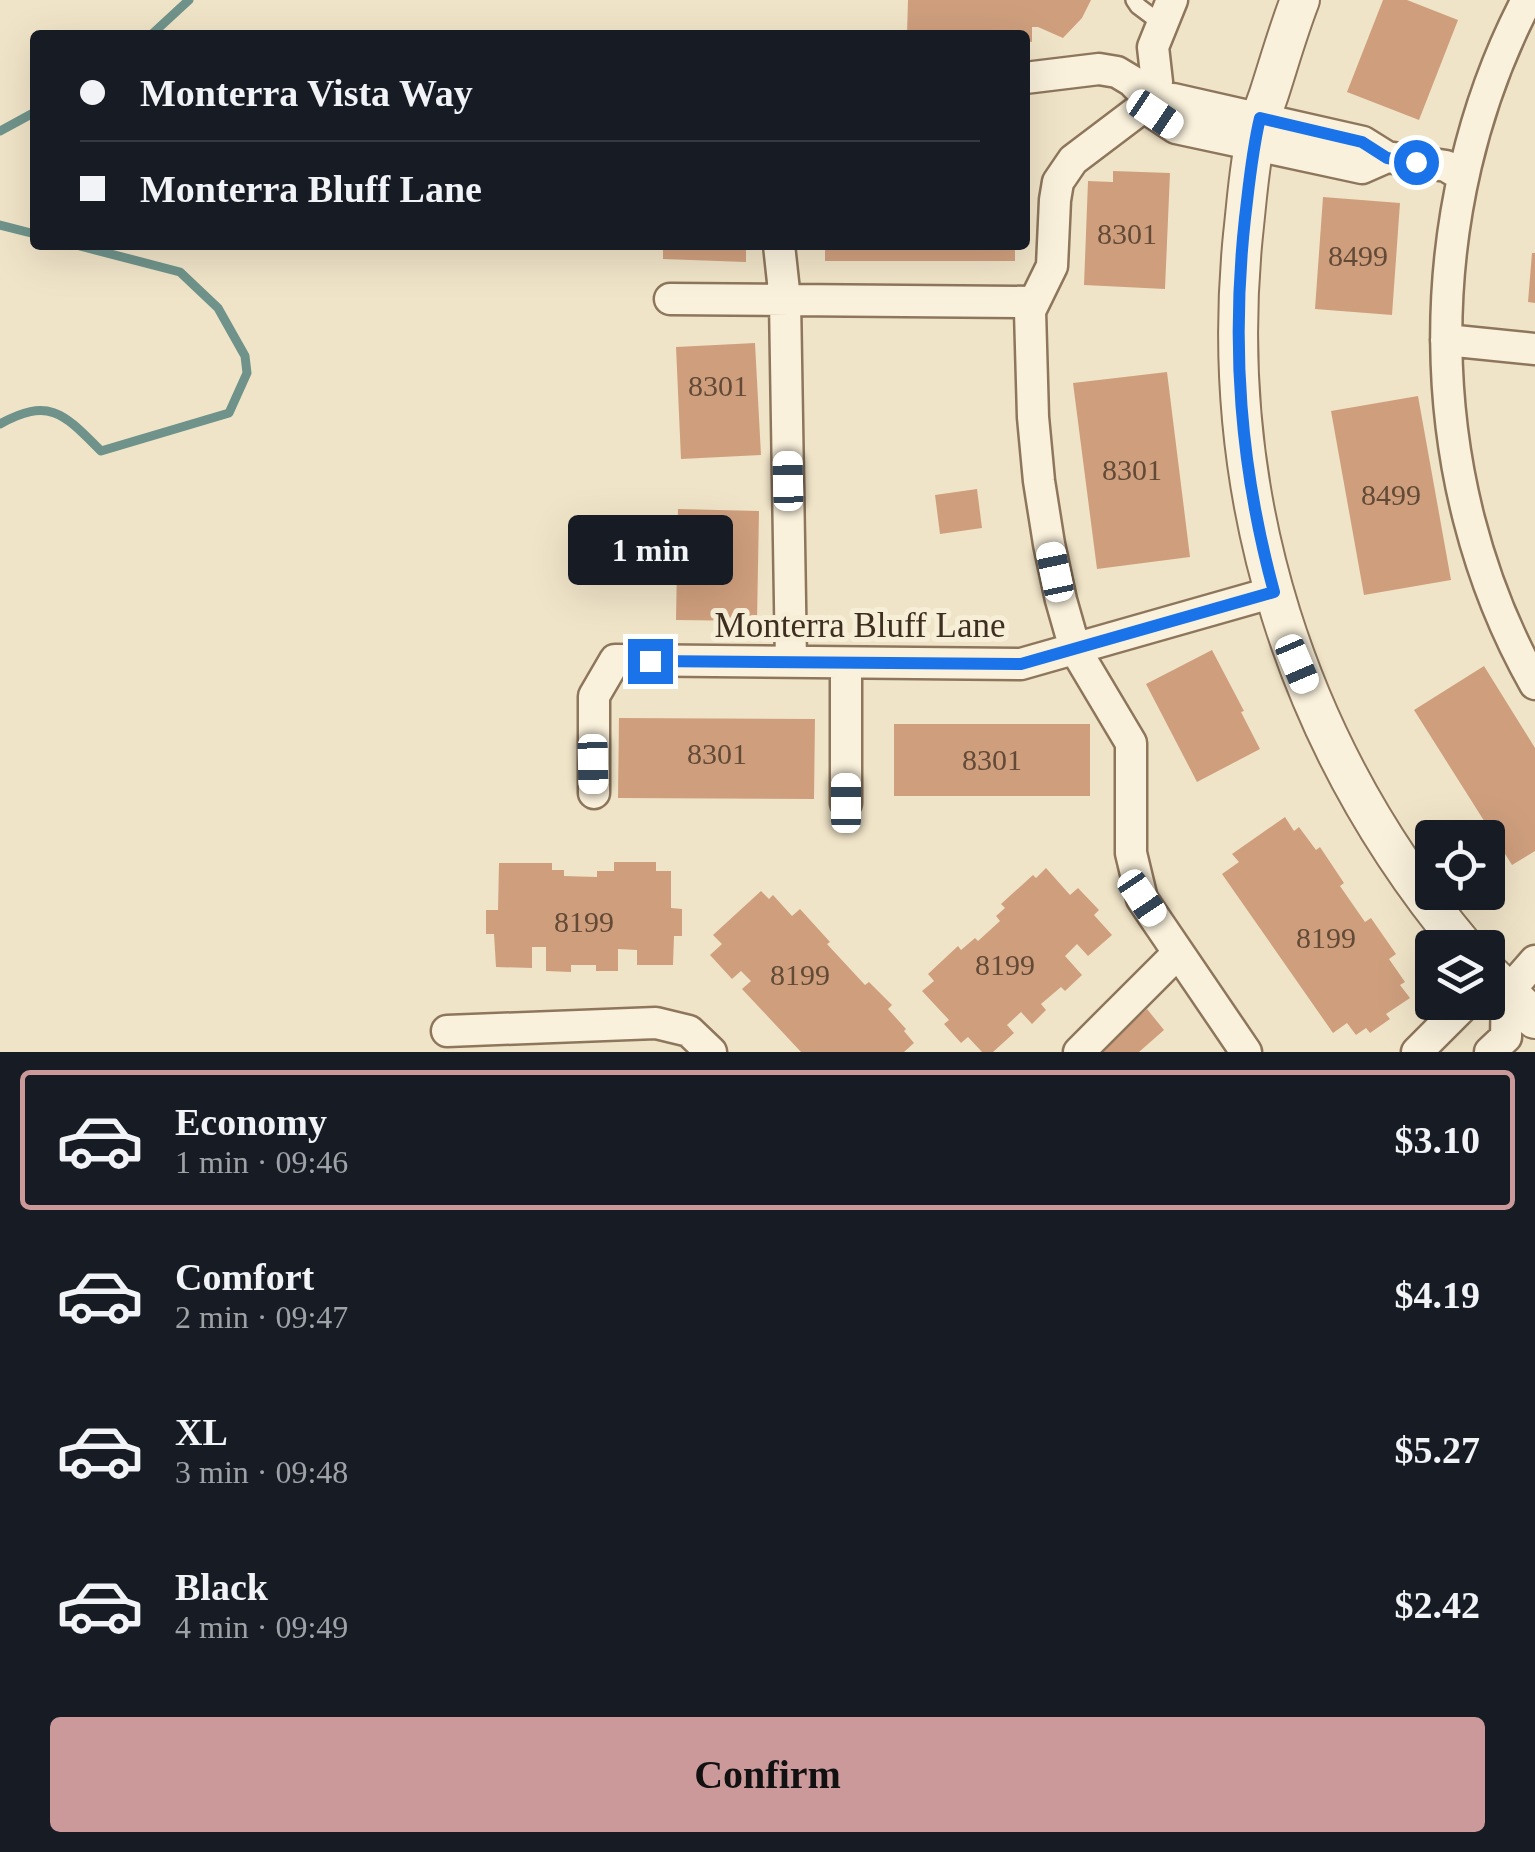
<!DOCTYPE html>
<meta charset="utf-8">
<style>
body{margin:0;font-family:Georgia,serif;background:#20242c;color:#f1f3f6;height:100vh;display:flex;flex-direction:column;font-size:38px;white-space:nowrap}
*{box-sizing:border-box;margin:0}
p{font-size:32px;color:#9ea1a6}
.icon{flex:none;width:55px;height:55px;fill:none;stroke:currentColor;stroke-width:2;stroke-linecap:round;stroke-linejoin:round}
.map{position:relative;height:1052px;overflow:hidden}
.side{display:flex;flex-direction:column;background:#171b24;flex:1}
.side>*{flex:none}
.top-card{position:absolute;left:30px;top:30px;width:1000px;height:220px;border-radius:10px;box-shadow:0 10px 40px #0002;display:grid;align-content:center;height:220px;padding:0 50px;background:#171b24}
.fabs{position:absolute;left:1415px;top:820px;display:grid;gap:20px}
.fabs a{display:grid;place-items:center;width:90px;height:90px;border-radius:10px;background:#171b24;box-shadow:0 10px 40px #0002;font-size:50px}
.end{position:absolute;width:45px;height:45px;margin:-22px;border:12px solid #1a73e8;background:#fff;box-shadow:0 0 0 5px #fff}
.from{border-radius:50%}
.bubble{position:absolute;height:70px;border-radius:10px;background:#171b24;box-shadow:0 10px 40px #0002;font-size:32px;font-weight:700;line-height:70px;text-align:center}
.car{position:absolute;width:30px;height:60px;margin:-30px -15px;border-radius:12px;box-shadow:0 0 8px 2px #0007;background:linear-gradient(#fff 24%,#345 0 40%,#fff 0 76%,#345 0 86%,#fff 0)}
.top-card b{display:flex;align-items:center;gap:35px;height:95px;font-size:38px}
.top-card b+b{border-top:2px solid #363941}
.top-card i{width:25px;height:25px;background:#f1f3f6}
ul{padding:18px 0 0;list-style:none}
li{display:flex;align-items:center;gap:30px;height:140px;margin:0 20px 15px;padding:0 30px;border:5px solid transparent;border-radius:10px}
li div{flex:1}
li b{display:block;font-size:38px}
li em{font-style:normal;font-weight:700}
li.active{border-color:#cc999b}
li>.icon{width:90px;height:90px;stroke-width:1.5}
.button{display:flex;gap:20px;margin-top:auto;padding:20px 50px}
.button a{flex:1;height:115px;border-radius:10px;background:#cc999b;color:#111;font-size:40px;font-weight:700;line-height:115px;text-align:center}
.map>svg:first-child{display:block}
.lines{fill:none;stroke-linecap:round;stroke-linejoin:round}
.stream{stroke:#6f938a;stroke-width:9}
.building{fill:#cf9f7d}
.service-casing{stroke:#8d765c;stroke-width:20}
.minor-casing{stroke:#8d765c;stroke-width:35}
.tertiary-casing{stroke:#8d765c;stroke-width:42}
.service{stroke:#faf1dc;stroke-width:15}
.minor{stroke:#faf1dc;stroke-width:30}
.tertiary{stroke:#faf1dc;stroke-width:38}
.route{stroke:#1a73e8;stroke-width:12}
.labels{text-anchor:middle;stroke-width:10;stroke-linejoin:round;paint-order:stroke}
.number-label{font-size:30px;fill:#624a37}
.street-label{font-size:35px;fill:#3d2e20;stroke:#f7eed8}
</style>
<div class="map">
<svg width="1535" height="1052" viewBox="0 0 1535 1052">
<rect width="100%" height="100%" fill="#f0e4c8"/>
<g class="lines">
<!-- stream -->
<path class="stream" d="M151,35L189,0
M0,131L35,112
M0,225L35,234
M0,424C50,396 65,415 101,451L229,413L247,373L245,356L218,308L180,272L76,245"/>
</g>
<!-- building -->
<path class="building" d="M908,0H1091L1082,18L1063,38L1038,27H1032V42L1025,41V35H907Z
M1383,0H1407L1458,20L1419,120L1347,92Z
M1113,171L1170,173L1165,289L1084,285L1088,181L1113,182Z
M1323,197L1400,203L1392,315L1315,309Z
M663,245H746V262L663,259Z
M825,245H1015V261H825Z
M1532,253H1535V303L1528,302Z
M755,343L761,455L681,459L676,347Z
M1167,372L1190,557L1097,569L1073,383Z
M1418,396L1451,580L1364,595L1331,411Z
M977,489L982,528L940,534L935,495Z
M678,509L759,511L757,621L676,620Z
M1212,650L1244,711L1241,712L1260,749L1197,782L1146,684Z
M1484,666L1535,748V851L1512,865L1414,710Z
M619,718L815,719L814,799L618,798Z
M894,724H1090V796H894Z
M1285,817L1294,831L1299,827L1316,850L1320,847L1344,883L1340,886L1365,922L1371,918L1396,954L1389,959L1405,982L1400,985L1410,998L1386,1014L1390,1019L1370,1033L1366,1028L1356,1035L1347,1023L1333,1033L1222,874L1239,862L1232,854Z
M614,862H656V871H671V908L682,909V936H674L673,965H637V950L618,949V971H596V965H571V972L546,971V947H532V968L496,967L494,934H486V910H498L499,863H552V870H564V876L597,877V871H614Z
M1046,868L1070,895L1078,888L1099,910L1094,915L1112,935L1088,956L1077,944L1065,956L1082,975L1065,991L1061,987L1041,1004L1046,1010L1032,1024L1021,1012L1007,1025L1014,1033L993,1052H982L968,1037L961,1043L944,1024L949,1020L922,991L934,981L928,974L958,946L961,950L975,938L978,941L1000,921L996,916L1005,908L1001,904L1033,875L1036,878Z
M761,891L769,899L773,895L792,916L800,909L830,942L827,944L865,985L869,982L892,1005L888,1009L906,1029L904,1031L914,1043L904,1052H801L742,989L751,981L741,971L732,979L710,955L722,944L713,935Z
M1147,1009L1164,1030L1139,1052H1100Z"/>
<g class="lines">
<!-- service casing -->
<g class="service-casing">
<path id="service" d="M1134,0L1138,6L1162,24"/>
</g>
<!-- minor casing -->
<g class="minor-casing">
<path id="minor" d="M1172,0L1153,47L1157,82L1151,101L1073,160L1058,182L1055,200L1052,266L1030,311L1033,417L1039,481L1049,544L1061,600L1075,649L1131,743V853L1142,899L1246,1052
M1527,0C1418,208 1418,478 1535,684
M1025,78L1099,69L1117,72L1132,81L1151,101L1155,114L1176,128L1362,168L1387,157
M1151,101L1173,99L1363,142L1387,157L1446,166L1463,176
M779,245L785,300L791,662
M670,299L1033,302
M1446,340L1535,349
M846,663V803
M594,793V696L615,660L1021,664L1274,592
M1488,997L1507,993L1535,961
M447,1031L656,1023L689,1031L711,1052
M1079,1052L1178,953
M1417,1052L1467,1002
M1490,1052L1506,1037L1507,993"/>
</g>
<!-- tertiary casing -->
<g class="tertiary-casing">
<path id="tertiary" d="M1300,0C1288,31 1279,63 1269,94C1265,106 1260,117 1257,130C1249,164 1247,200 1243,235C1217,496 1296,747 1465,948
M1488,972L1535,1019"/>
</g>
<!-- service -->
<use href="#service" class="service"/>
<!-- minor -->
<use href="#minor" class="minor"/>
<!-- tertiary -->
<use href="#tertiary" class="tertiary"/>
</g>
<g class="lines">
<!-- route -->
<path class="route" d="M650,661L1021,664L1274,592C1240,467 1231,346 1245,218C1249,185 1252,151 1260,118L1362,142L1387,158L1416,162"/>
</g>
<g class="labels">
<!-- number labels -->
<g class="number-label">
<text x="1127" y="244">8301</text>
<text x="1358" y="266">8499</text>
<text x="718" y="396">8301</text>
<text x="1132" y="480">8301</text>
<text x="1391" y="505">8499</text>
<text x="717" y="764">8301</text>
<text x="992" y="770">8301</text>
<text x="584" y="932">8199</text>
<text x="1326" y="948">8199</text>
<text x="1005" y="975">8199</text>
<text x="800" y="985">8199</text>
</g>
<!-- street labels -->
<g class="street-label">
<text x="860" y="637">Monterra Bluff Lane</text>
</g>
</g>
</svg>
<div class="fabs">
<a><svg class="icon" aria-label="locate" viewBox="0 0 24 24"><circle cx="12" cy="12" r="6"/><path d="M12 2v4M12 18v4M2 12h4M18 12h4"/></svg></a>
<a><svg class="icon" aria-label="layers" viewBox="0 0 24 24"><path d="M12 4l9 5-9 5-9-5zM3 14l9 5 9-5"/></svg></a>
</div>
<i class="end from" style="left:1416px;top:162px"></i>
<i class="end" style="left:650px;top:661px"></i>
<div class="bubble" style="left:568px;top:515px;width:165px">1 min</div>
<i class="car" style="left:1155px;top:114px;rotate:124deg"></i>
<i class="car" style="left:788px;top:481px;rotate:359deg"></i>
<i class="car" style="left:1055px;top:572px;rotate:348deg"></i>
<i class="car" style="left:1297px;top:664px;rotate:157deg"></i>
<i class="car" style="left:593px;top:764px;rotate:179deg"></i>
<i class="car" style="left:846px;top:803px;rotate:0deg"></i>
<i class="car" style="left:1142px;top:898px;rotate:146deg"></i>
<div class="top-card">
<b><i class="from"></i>Monterra Vista Way</b>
<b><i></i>Monterra Bluff Lane</b>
</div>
</div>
<section class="side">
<ul>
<li class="active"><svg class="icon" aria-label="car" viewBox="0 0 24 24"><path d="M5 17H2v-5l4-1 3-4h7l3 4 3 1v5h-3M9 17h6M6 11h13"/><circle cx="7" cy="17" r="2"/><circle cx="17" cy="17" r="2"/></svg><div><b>Economy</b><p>1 min · 09:46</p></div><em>$3.10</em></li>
<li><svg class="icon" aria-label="car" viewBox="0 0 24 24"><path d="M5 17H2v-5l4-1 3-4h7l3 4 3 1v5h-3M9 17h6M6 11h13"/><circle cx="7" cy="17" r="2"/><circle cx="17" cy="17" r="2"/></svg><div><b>Comfort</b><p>2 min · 09:47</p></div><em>$4.19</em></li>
<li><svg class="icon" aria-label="car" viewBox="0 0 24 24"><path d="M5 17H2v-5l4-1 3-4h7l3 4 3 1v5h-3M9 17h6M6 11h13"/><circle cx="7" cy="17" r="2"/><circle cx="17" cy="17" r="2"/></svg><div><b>XL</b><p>3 min · 09:48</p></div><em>$5.27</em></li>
<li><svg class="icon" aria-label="car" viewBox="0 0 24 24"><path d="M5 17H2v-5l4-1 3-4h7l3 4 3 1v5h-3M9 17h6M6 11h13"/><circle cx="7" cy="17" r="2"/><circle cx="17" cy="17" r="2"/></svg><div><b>Black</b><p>4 min · 09:49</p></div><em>$2.42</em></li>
</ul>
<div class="button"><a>Confirm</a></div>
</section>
